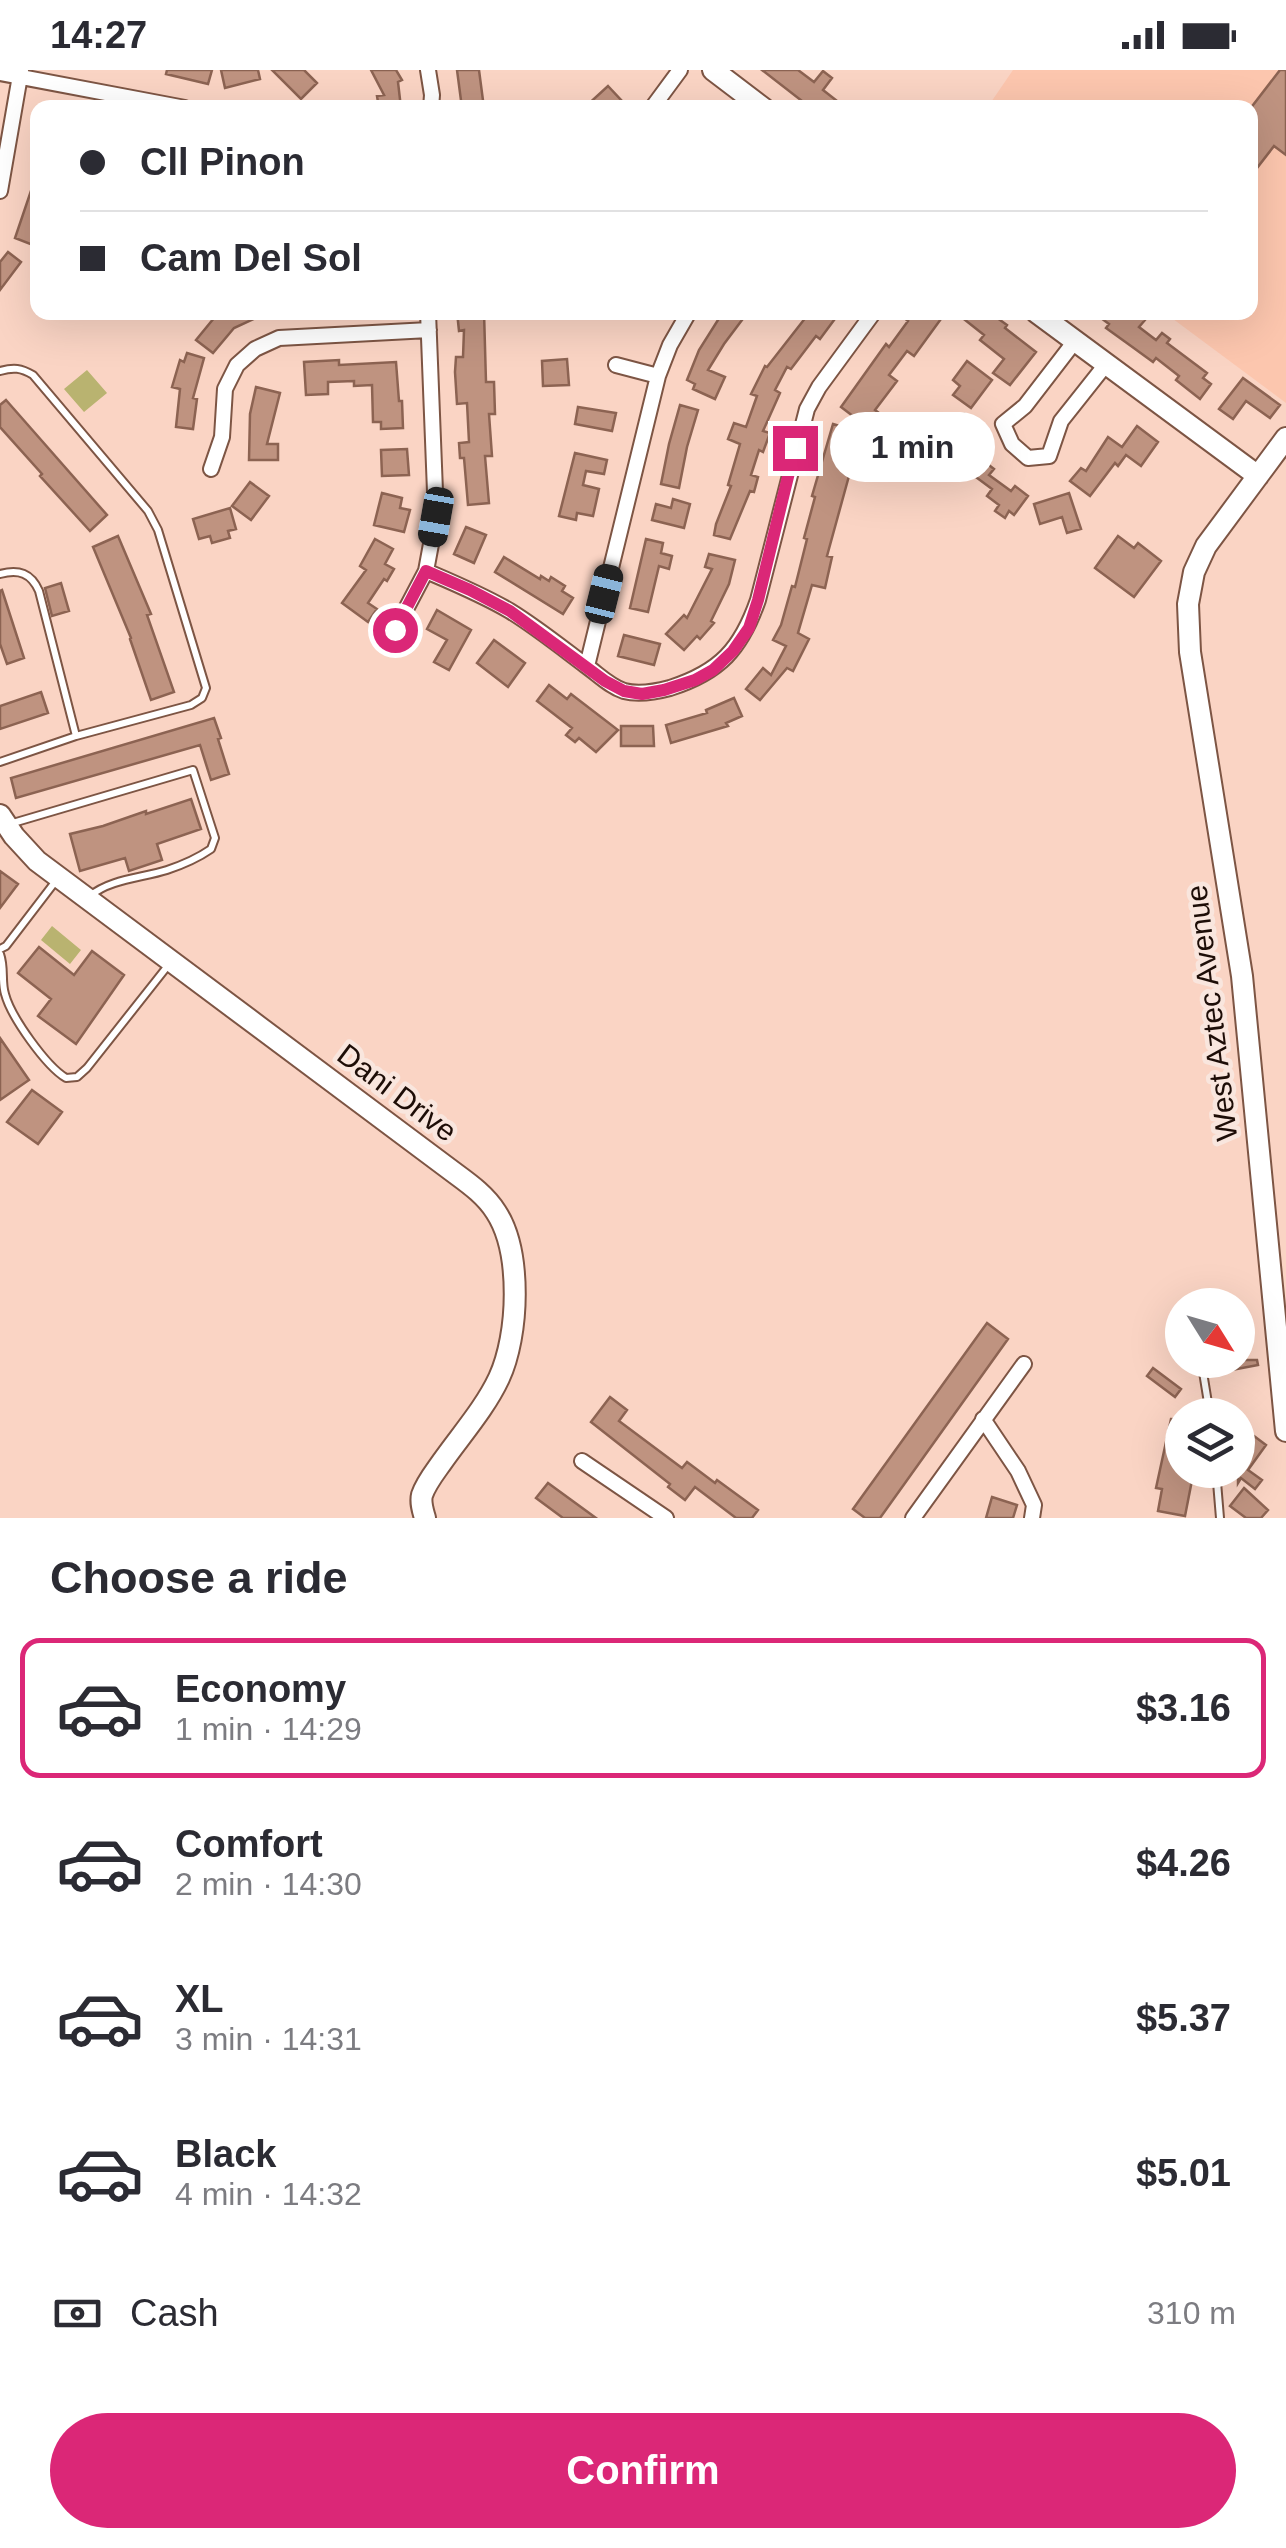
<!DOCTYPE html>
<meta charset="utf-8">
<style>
body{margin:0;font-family:Helvetica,sans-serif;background:#f2f2f3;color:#2b2b33;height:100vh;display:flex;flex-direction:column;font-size:38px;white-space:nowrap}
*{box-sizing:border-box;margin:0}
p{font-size:32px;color:#7c7c81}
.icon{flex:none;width:55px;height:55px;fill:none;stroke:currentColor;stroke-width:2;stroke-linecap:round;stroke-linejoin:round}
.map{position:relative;height:1448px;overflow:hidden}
.details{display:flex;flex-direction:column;background:#fff;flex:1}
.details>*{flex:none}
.hud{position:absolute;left:30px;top:30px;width:1228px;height:220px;border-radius:20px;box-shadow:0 10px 40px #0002;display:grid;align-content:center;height:220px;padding:0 50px;background:#fff}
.needle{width:65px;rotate:127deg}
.buttons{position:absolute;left:1165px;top:1218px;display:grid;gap:20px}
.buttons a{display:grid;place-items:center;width:90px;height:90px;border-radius:50%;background:#fff;box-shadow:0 10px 40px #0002;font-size:50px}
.end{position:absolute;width:45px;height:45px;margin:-22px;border:12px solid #db2777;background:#fff;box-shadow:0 0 0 5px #fff}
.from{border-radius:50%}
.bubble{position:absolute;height:70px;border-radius:35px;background:#fff;box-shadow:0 10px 40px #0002;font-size:32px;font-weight:800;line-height:70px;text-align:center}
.car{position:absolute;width:30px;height:60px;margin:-30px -15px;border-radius:12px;box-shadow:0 0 8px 2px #0007;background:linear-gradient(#222 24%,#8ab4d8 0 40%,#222 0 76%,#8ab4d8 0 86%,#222 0)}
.hud b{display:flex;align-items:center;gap:35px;height:95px;font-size:38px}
.hud b+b{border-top:2px solid #e1e1e2}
.hud i{width:25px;height:25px;background:#2b2b33}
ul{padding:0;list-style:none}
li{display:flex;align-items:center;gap:30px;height:140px;margin:0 20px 15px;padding:0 30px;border:5px solid transparent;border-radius:20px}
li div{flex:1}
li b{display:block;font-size:38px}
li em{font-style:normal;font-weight:800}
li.on{border-color:#db2777}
li>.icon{width:90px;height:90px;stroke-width:1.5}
h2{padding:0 50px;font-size:45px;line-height:120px}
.pay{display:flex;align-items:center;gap:25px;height:110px;padding:0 50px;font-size:38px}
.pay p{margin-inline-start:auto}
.action{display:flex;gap:20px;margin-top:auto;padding:20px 50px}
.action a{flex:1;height:115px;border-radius:60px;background:#db2777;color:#fff;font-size:40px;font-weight:800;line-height:115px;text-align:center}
.status{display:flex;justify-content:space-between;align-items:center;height:70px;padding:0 50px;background:#fff;direction:ltr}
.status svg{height:28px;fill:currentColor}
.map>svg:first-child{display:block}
.built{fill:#fcc6ae}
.green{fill:#b9b370}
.building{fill:#bf9380;stroke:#8c6352;stroke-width:2.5}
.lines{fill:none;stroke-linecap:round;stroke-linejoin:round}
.lane-casing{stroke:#7d5544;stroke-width:10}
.street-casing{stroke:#7d5544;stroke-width:18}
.secondary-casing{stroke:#7d5544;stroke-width:24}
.lane{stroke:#fff;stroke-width:6}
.street{stroke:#fff;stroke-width:14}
.secondary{stroke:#fff;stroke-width:20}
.route{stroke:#db2777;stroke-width:12}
.labels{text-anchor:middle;stroke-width:9;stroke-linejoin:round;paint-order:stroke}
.street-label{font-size:30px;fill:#1d0d07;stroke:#f9e6de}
</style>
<div class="status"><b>14:27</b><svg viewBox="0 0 49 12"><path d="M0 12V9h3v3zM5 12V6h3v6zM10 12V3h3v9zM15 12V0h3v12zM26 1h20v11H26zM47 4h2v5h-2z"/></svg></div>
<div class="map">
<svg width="1286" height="1448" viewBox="0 0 1286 1448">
<rect width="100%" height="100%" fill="#fad4c4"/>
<!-- built -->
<path class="built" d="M1013,0H1286V333L1165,243L1250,242V38H987Z"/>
<!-- green -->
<path class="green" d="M87,300L107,323L84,342L64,319Z
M52,856L81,880L70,894L41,870Z"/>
<!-- building -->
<path class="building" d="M167,0H212L208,14L166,4Z
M221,0H258L260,9L225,18Z
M272,0H304L317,13L301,29Z
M371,0H396L402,10L398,12L401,38H379L377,26L384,25Z
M457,0H479L484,38H462Z
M762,0H798L814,12L823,1L832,8L823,20L846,38H811Z
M1280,0H1286V85L1274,76L1250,107V39Z
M608,16L621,30L612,38H584Z
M36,106H38V177L15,168Z
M8,182L21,192L0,220V192Z
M219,242H269L234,258L213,283L196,270Z
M457,242H484L486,312H494L495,344H489L492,386H485L489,433L468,435L464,388H460L459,373L469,372L467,333L457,334L455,302L456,287H463L464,260L459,261Z
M723,242H748L724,274L708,300L725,307L715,329L693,319L695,314L687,310L699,280Z
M810,242H840L820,269L816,266L791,299L787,297L775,320L780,323L763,361L770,363L763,382L759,380L751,405L758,407L754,422L750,421L730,469L714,465L716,454L731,416L728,415L740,374L728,369L734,353L746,357L757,326L751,324L765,296L767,297Z
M897,242H946L914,286L907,281L889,305L897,311L875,340L879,343L870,356H866L841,337L886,274L889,277L908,251Z
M955,242H984L991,247L993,245L1007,255L1005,258L1036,282L1010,315L993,303L1004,289L980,270L984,265Z
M1093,242H1135L1145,250L1139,257L1156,270L1162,263L1170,269L1167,273L1207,303L1203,308L1211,314L1200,329L1176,310L1179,306L1156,288L1153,292L1131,276L1106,258L1109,254Z
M187,283L204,288L193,328L197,329L193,359L176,357L180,319L172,317L180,290L184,292Z
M567,289L569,315L543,316L542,291Z
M339,290V295L396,292L399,331H402L403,358L381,359V352H373L372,315L354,316V311L328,312V324L306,325L304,292Z
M967,291L992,310L971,338L953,325L960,316L953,310Z
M1243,308L1280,335L1270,348L1246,331L1233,349L1219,339Z
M256,317L280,323L267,374H278V390H249L250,344Z
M6,330L107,445L90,461L40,406L42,404L0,357V335Z
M680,335L698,340L687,377L679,418L661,414L669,374Z
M578,337L616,343L612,361L575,354Z
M964,344L966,373L942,375L940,346Z
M833,354L860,362L854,383L859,384L855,396L852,395L827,486L832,487L825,518L812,515L798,563L809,569L793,601L787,598L760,630L746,619L763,598L771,605L786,576L773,570L781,555L792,516L795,517L807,469L804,468L815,427L812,426Z
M1137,356L1158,372L1141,396L1126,385L1118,396L1115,393L1090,426L1070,411L1081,398L1086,401L1108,367L1122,377Z
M407,379L409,405L382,406L381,380Z
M968,379L994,399L989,405L1011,421L1015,416L1028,426L1014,445L1009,441L1005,448L995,441L999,435L987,426L992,419L957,393Z
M575,383L607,390L604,404L586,401L583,415L599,419L593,446L577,443L576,450L559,446Z
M250,412L269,426L251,450L232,436Z
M382,423L402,428L400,438L410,440L404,462L374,455Z
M1069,423L1081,459L1067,463L1062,447L1040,454L1034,434Z
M673,429L690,434L684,458L652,450L656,434L671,438Z
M230,438L236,459L228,461L230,468L212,473L210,466L199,469L193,449Z
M466,457L486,465L474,493L454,484Z
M118,466L151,544L147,545L174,622L151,630L130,569L131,568L93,477Z
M1118,466L1134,478L1138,473L1161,491L1134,527L1095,498Z
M375,469L393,479L385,494L394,499L387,511L384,509L368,533L377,539L368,552L342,533L366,500L360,496Z
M646,469L663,473L661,483L672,486L669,499L659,496L648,542L630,538Z
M709,484L735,490L729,514L711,551L714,553L700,569L697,566L684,580L666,564L684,545L687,548L712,499L705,497Z
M504,487L540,509L541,506L549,511L551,507L565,516L562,521L573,528L563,544L495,502Z
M61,513L69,541L52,546L45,518Z
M2,520L24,588L7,594L0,574V521Z
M437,540L471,560L449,600L434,592L447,570L427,559Z
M624,565L660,574L654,595L618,586Z
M494,570L525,593L508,617L477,593Z
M549,615L567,629L571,624L618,660L596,682L579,668L575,672L566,665L572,658L537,631Z
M41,622L48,643L0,659V636Z
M734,628L742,646L726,653L728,656L671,673L666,655L707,643L706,640Z
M214,648L221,668L218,669L229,704L211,710L200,675L16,728L11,708Z
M621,656H653L654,676H621Z
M191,729L201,759L157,774L162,790L129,801L125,788L80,801L70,764L103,756L146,741V744Z
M0,801L18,814L0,838Z
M39,877L74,905L92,881L124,905L76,974L38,946L51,929L18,903Z
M0,968L29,1010L0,1030Z
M32,1020L62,1042L38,1074L7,1052Z
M987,1253L1008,1269L880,1448H865L853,1439Z
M1219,1290H1257L1258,1295L1221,1302Z
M1153,1298L1181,1319L1175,1327L1147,1306Z
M610,1327L627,1340L619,1351L682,1398L687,1392L715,1413L717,1410L758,1440L752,1448H736L695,1417L685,1430L668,1417L670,1414L591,1352Z
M1171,1349L1182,1350V1400H1194L1185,1446L1158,1441L1162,1419L1156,1418Z
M1242,1357L1266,1375L1248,1400L1262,1410L1255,1419L1241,1408L1238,1413V1406L1235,1404L1238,1400V1363Z
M548,1413L596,1448H563L536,1428Z
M1244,1418L1268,1440L1261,1448H1246L1230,1436Z
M992,1427L1017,1435L1013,1448H986Z"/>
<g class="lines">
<!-- lane casing -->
<g class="lane-casing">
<path id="lane" d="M0,301C14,297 21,298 33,305L148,441L158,460L206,618L202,628L191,635L76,666L0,692
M0,504C19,499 31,503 39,521L76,666
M13,753L193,700L215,768L211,779C198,788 182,795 167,800C142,808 110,809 90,826
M0,879L6,876L55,812
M0,884C5,898 1,911 5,924C11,947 46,996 66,1008L77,1007L87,998L170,893
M1201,1290L1210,1345
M1216,1400L1220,1448"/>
</g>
<!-- street casing -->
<g class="street-casing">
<path id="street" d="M428,0L432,25L431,38
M0,3L185,38
M652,38L680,0
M0,121L21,0
M1075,271L1025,336L1003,354L1012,374L1028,388L1049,386L1061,351L1107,293
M616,295L658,306
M211,399L222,367L225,319L237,295L255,279L279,268L429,260
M426,501C454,513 483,525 510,541C536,557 561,577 585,595C598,604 609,616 624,621C639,625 655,622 670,618C720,602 741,579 758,530L807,339L819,317L874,242
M395,560L426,501L436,447L428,242
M587,596L658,306L670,275L689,242
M983,1349L1018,1401L1034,1435L1032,1448
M582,1391L666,1448
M913,1448L1024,1294"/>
</g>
<!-- secondary casing -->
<g class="secondary-casing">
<path id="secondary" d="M713,0L763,38
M1036,242L1258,406
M1286,368L1206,476L1194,502L1188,534L1190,582L1242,906L1286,1361
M0,745L14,766L37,791L456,1104C471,1115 486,1126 496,1142C522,1182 519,1265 499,1308C485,1338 461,1365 442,1392C435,1402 426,1413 422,1425C420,1433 423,1441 425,1448"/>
</g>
<!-- lane -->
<use href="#lane" class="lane"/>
<!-- street -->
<use href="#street" class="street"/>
<!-- secondary -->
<use href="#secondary" class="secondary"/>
</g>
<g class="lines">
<!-- route -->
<path class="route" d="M395,560L426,501L470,520L510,541L605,611L624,621L642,624L664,620L695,610L713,600L733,581L749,558L758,530L795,378"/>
</g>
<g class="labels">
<!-- street labels -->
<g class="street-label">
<text transform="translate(1212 943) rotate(-97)" y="10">West Aztec Avenue</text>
<text transform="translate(397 1023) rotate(37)" y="10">Dani Drive</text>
</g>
</g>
</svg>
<div class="buttons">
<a><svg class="needle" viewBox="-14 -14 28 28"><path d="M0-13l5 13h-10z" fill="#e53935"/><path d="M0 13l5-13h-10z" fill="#7c7c81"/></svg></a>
<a><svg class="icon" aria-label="layers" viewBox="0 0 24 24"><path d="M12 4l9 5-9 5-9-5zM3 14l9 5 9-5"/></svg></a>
</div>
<i class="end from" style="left:395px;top:560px"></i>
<i class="end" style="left:795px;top:378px"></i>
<div class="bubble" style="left:830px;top:342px;width:165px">1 min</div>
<i class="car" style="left:436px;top:447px;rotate:190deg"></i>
<i class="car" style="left:604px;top:524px;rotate:14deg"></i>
<div class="hud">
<b><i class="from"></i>Cll Pinon</b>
<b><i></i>Cam Del Sol</b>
</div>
</div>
<section class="details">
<h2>Choose a ride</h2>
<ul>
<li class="on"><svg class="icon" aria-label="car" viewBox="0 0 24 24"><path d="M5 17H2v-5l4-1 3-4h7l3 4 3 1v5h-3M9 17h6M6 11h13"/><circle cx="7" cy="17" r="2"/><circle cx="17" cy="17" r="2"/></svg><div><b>Economy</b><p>1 min · 14:29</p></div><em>$3.16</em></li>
<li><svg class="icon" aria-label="car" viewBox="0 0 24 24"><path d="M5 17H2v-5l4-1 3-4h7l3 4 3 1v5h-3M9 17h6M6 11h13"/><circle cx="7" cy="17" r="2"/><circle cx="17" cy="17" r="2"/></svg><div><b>Comfort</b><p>2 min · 14:30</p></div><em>$4.26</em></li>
<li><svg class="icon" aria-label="car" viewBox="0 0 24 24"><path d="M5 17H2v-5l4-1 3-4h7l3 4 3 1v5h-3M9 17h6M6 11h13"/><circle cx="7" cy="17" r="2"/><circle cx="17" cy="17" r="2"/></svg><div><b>XL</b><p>3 min · 14:31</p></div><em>$5.37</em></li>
<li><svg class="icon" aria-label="car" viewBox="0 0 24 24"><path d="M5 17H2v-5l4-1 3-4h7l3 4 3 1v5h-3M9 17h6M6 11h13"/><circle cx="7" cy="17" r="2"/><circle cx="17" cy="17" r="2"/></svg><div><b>Black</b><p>4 min · 14:32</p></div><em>$5.01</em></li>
</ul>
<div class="pay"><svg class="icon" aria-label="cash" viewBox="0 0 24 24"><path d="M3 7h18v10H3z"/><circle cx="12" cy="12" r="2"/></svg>Cash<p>310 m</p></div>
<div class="action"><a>Confirm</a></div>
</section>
